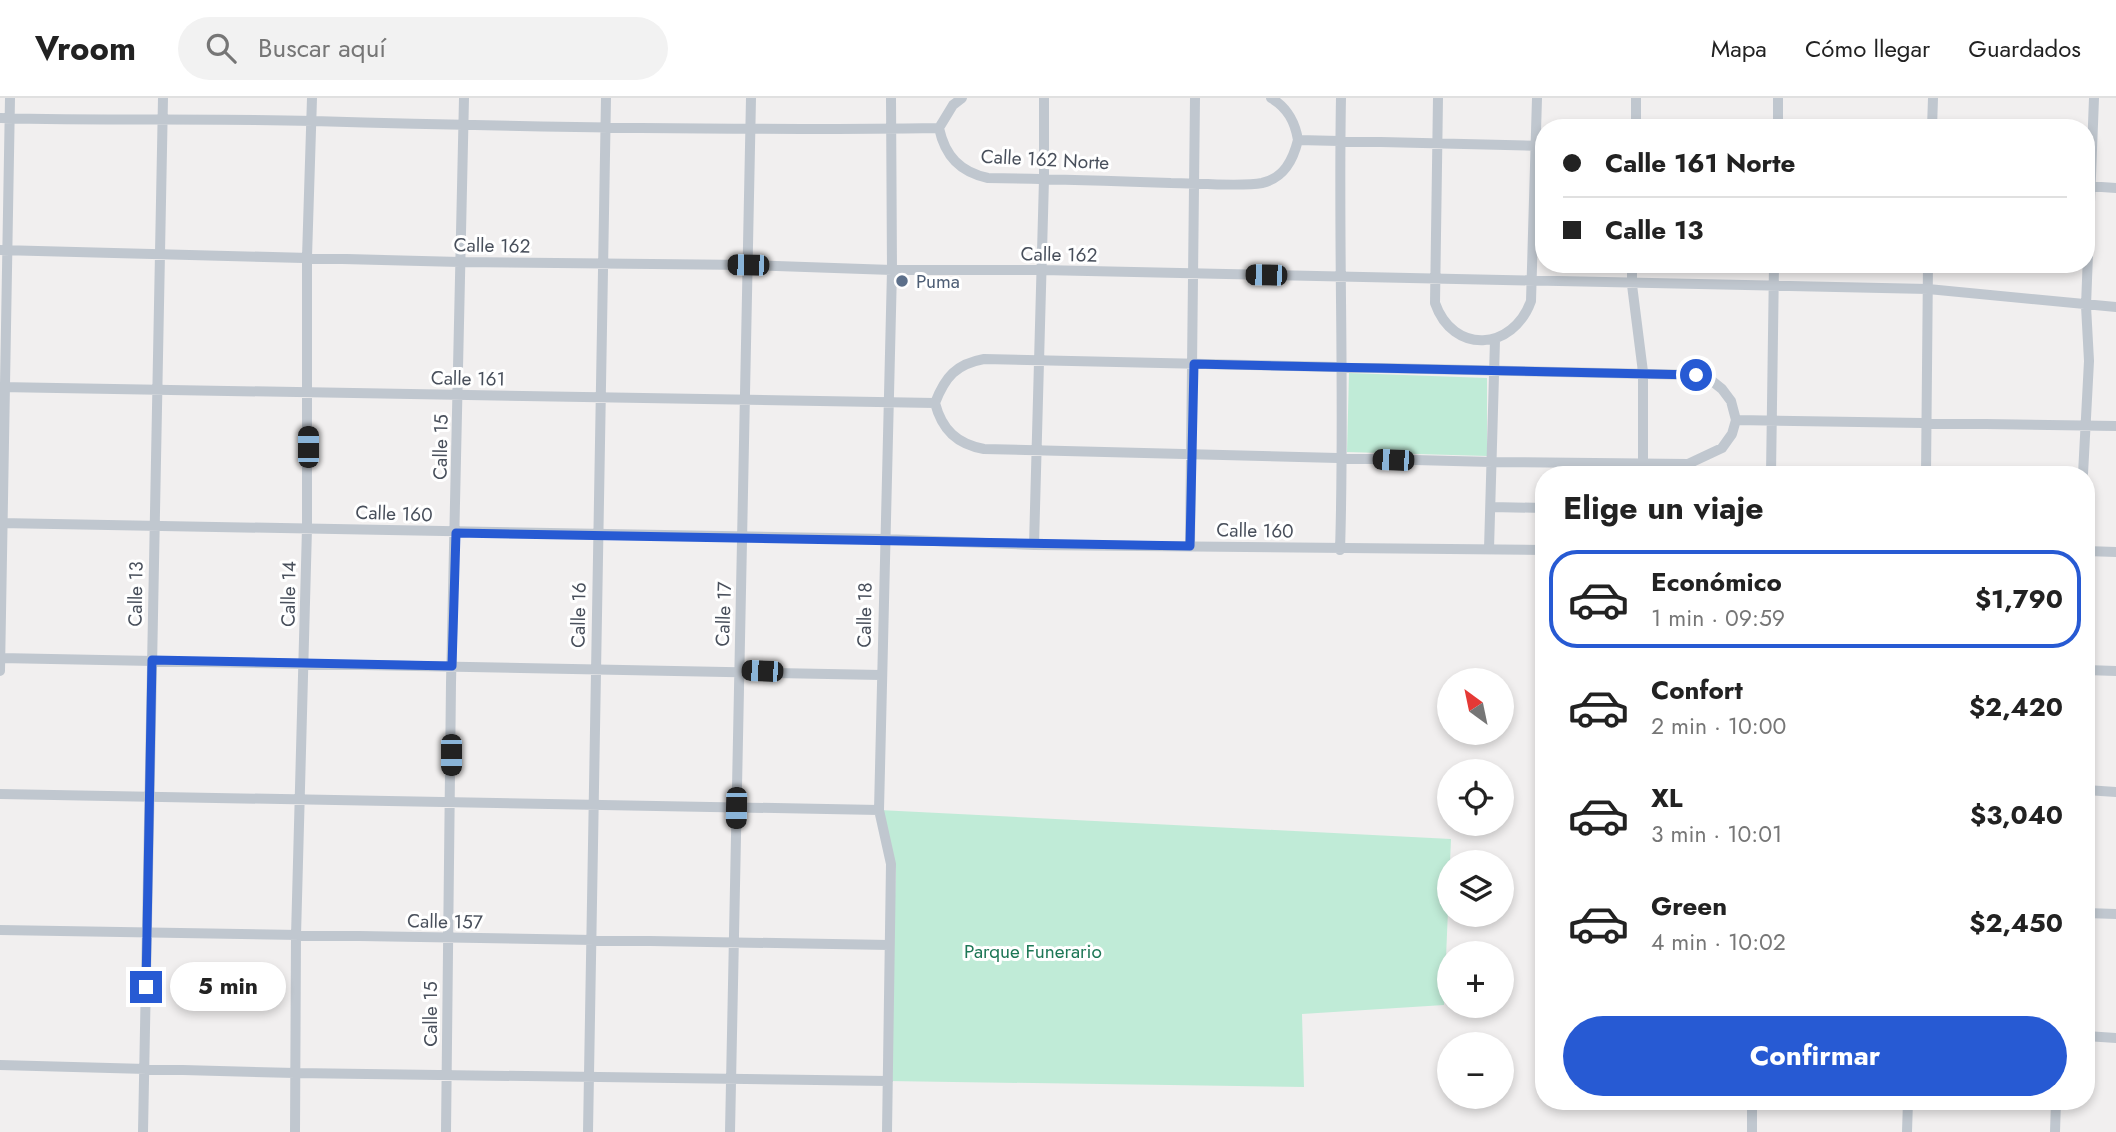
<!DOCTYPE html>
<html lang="es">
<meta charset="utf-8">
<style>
body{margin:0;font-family:Jost,sans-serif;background:#f2f2f2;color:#222;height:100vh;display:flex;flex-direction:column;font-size:26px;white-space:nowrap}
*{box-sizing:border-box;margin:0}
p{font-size:23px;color:#767676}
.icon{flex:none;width:38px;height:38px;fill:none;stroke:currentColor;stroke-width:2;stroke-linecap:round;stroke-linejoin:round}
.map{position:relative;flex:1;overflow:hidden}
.details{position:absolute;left:1535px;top:368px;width:560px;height:644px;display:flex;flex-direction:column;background:#fff;border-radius:28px;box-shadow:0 4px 10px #0003}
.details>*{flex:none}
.hud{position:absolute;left:1535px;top:21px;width:560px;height:154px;border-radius:28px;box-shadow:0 4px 10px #0003;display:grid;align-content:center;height:154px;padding:0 28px;background:#fff}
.needle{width:46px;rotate:327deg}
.fabs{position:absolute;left:1437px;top:570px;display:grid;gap:14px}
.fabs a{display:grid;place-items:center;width:77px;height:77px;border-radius:50%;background:#fff;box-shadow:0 4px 10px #0003;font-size:35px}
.end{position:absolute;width:32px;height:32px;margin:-16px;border:9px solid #275ad3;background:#fff;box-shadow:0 0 0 4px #fff}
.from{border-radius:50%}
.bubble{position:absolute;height:49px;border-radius:24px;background:#fff;box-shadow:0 4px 10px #0003;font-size:23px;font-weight:700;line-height:49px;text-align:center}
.car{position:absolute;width:21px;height:42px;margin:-21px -10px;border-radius:9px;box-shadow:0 0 5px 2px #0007;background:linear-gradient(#222 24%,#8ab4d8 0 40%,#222 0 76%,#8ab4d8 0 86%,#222 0)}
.hud b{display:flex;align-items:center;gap:24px;height:66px;font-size:26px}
.hud b+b{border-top:2px solid #e0e0e0}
.hud i{width:18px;height:18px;background:#222}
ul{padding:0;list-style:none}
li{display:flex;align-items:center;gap:21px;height:98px;margin:0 14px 10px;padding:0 14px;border:4px solid transparent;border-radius:28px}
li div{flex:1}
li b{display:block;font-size:26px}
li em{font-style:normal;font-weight:700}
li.selected{border-color:#275ad3}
li>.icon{width:63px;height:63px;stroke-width:1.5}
h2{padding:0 28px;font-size:32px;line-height:84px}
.primary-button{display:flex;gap:14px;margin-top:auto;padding:14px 28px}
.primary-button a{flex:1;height:80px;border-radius:42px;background:#275ad3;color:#fff;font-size:28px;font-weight:700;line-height:80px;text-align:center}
header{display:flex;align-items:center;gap:42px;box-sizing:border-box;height:98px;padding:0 35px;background:#fff;border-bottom:2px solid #e0e0e0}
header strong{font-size:33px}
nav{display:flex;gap:38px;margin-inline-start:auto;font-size:24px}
.search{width:490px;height:63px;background:#f2f2f2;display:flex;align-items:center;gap:18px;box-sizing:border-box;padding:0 24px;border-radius:38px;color:#767676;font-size:26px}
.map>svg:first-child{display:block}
.green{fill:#c0ebd7}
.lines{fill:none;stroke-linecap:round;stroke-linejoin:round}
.minor{stroke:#c0c7cf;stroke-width:10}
.route{stroke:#275ad3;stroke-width:9}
.service-dot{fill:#5c6f8a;stroke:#fff;stroke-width:2.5}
.labels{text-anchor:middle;stroke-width:6;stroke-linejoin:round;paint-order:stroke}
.street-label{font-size:19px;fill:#484f5b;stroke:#fff}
.service-label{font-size:19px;fill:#4e5e75;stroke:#fff;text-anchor:start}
.park-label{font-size:19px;fill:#1e7756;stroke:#fff}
</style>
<header>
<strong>Vroom</strong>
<div class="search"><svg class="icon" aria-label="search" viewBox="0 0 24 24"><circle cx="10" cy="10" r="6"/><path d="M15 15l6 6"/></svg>Buscar aquí</div>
<nav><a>Mapa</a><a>Cómo llegar</a><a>Guardados</a></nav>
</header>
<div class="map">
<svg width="2116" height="1034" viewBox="0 0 2116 1034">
<rect width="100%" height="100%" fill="#f1efef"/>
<!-- green -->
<path class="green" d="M1349,275L1487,280V358L1347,354Z
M879,712L1451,741L1444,907L1302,916L1304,989L888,983L896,771Z"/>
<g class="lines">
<!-- minor -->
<path class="minor" d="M1271,0C1288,10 1295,24 1298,42
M1438,0L1435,205C1453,257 1513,253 1531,203L1537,0
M0,20C104,23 209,20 313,23C522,29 730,33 939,30C945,58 960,74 988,80C1049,81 1110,83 1171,85C1194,85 1242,89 1262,85C1284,80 1293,62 1298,42L1544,48
M939,30L953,7L962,0
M1636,30V0
M1778,30V0
M1932,30L1933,0
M2087,88L2116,90
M0,152L460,164L748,167L892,172H1042L1928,191L2116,209
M1632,166V187L1643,274V376
M0,289L935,305
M935,305C945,279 956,266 984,261L1696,277L1712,283L1722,291L1731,303L1736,322
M935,305C942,332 957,346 984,351L1492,364L1688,366L1722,350L1732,336L1736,322
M1736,322L2116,328
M1771,376L1774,166
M1926,376L1928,166
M2083,376L2089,263L2086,208L2094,0
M1491,409L1544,410
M0,425L884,441L1034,447L1544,452
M1034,447L1044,81V0
M1190,448L1195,0
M1489,451L1495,242
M1340,452C1345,301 1338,151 1341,0
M2086,453L2116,454
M0,560L881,577
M2086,572L2116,573
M0,573L10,0
M2086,692L2116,694
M0,696L879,712
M2086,815L2116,816
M0,832L889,847
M2086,938L2116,940
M0,967L295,975L888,983
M143,1034L163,0
M295,1034L296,838L307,430V159L312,0
M446,1034L451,585L464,0
M588,1034L606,0
M730,1034L751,0
M887,1034L891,766L879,712L892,172L891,0
M1752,1034V1003
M1907,1034L1908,1003
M2055,1034L2056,1003"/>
</g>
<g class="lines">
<!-- route -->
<path class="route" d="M146,889L152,562L452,568L456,435L1190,448L1194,266L1696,277"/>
</g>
<!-- markers -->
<circle class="service-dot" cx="902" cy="183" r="7"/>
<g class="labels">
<!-- street labels -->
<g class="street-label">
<text transform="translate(1045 61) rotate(3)" y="7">Calle 162 Norte</text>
<text transform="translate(492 147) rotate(1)" y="7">Calle 162</text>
<text transform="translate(1059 156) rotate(1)" y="7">Calle 162</text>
<text transform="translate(468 280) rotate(1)" y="7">Calle 161</text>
<text transform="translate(440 349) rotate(-89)" y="7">Calle 15</text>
<text transform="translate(394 415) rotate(2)" y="7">Calle 160</text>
<text transform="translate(1255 432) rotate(1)" y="7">Calle 160</text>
<text transform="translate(135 496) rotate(-89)" y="7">Calle 13</text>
<text transform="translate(288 496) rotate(-89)" y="7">Calle 14</text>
<text transform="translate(723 516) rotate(-88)" y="7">Calle 17</text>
<text transform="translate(578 517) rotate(-89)" y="7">Calle 16</text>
<text transform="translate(864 517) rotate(-89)" y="7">Calle 18</text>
<text transform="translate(445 823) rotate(1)" y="7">Calle 157</text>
<text transform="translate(430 916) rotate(-90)" y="7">Calle 15</text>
</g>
<!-- service labels -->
<g class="service-label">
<text x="916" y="190">Puma</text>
</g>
<!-- park labels -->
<g class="park-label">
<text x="1033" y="860">Parque Funerario</text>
</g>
</g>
</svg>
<div class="fabs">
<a><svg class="needle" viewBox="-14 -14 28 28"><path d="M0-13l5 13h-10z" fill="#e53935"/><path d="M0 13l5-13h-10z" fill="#767676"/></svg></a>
<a><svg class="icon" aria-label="locate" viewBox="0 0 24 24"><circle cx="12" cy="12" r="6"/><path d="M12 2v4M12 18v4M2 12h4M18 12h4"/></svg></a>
<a><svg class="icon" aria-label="layers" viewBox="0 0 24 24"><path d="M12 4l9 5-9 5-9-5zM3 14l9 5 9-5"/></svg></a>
<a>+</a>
<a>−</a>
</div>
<i class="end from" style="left:1696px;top:277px"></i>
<i class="end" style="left:146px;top:889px"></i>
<div class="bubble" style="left:170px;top:864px;width:116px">5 min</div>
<i class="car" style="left:748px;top:167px;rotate:271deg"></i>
<i class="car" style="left:1266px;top:177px;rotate:271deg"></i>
<i class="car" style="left:308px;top:349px;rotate:0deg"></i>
<i class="car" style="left:1393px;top:362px;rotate:272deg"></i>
<i class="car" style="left:762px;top:573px;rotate:272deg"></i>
<i class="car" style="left:451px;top:657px;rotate:180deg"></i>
<i class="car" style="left:736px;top:710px;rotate:181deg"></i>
<div class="hud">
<b><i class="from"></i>Calle 161 Norte</b>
<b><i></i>Calle 13</b>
</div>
<section class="details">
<h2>Elige un viaje</h2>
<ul>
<li class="selected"><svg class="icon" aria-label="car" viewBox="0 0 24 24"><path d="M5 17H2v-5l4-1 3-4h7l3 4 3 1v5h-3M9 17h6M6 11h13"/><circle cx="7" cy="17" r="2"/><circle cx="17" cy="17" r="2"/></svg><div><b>Económico</b><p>1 min · 09:59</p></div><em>$1,790</em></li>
<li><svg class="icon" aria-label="car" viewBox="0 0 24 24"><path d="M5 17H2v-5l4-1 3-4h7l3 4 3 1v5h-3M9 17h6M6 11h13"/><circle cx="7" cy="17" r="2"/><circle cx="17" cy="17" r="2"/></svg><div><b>Confort</b><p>2 min · 10:00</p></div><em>$2,420</em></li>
<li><svg class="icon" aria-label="car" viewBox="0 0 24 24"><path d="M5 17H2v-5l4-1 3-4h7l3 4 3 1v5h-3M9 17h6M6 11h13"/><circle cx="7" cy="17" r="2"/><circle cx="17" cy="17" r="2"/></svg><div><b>XL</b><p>3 min · 10:01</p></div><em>$3,040</em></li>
<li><svg class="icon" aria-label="car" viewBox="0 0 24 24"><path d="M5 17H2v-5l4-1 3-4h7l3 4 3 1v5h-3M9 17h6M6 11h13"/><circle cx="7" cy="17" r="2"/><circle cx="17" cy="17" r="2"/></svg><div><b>Green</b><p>4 min · 10:02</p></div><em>$2,450</em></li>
</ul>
<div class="primary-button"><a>Confirmar</a></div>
</section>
</div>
